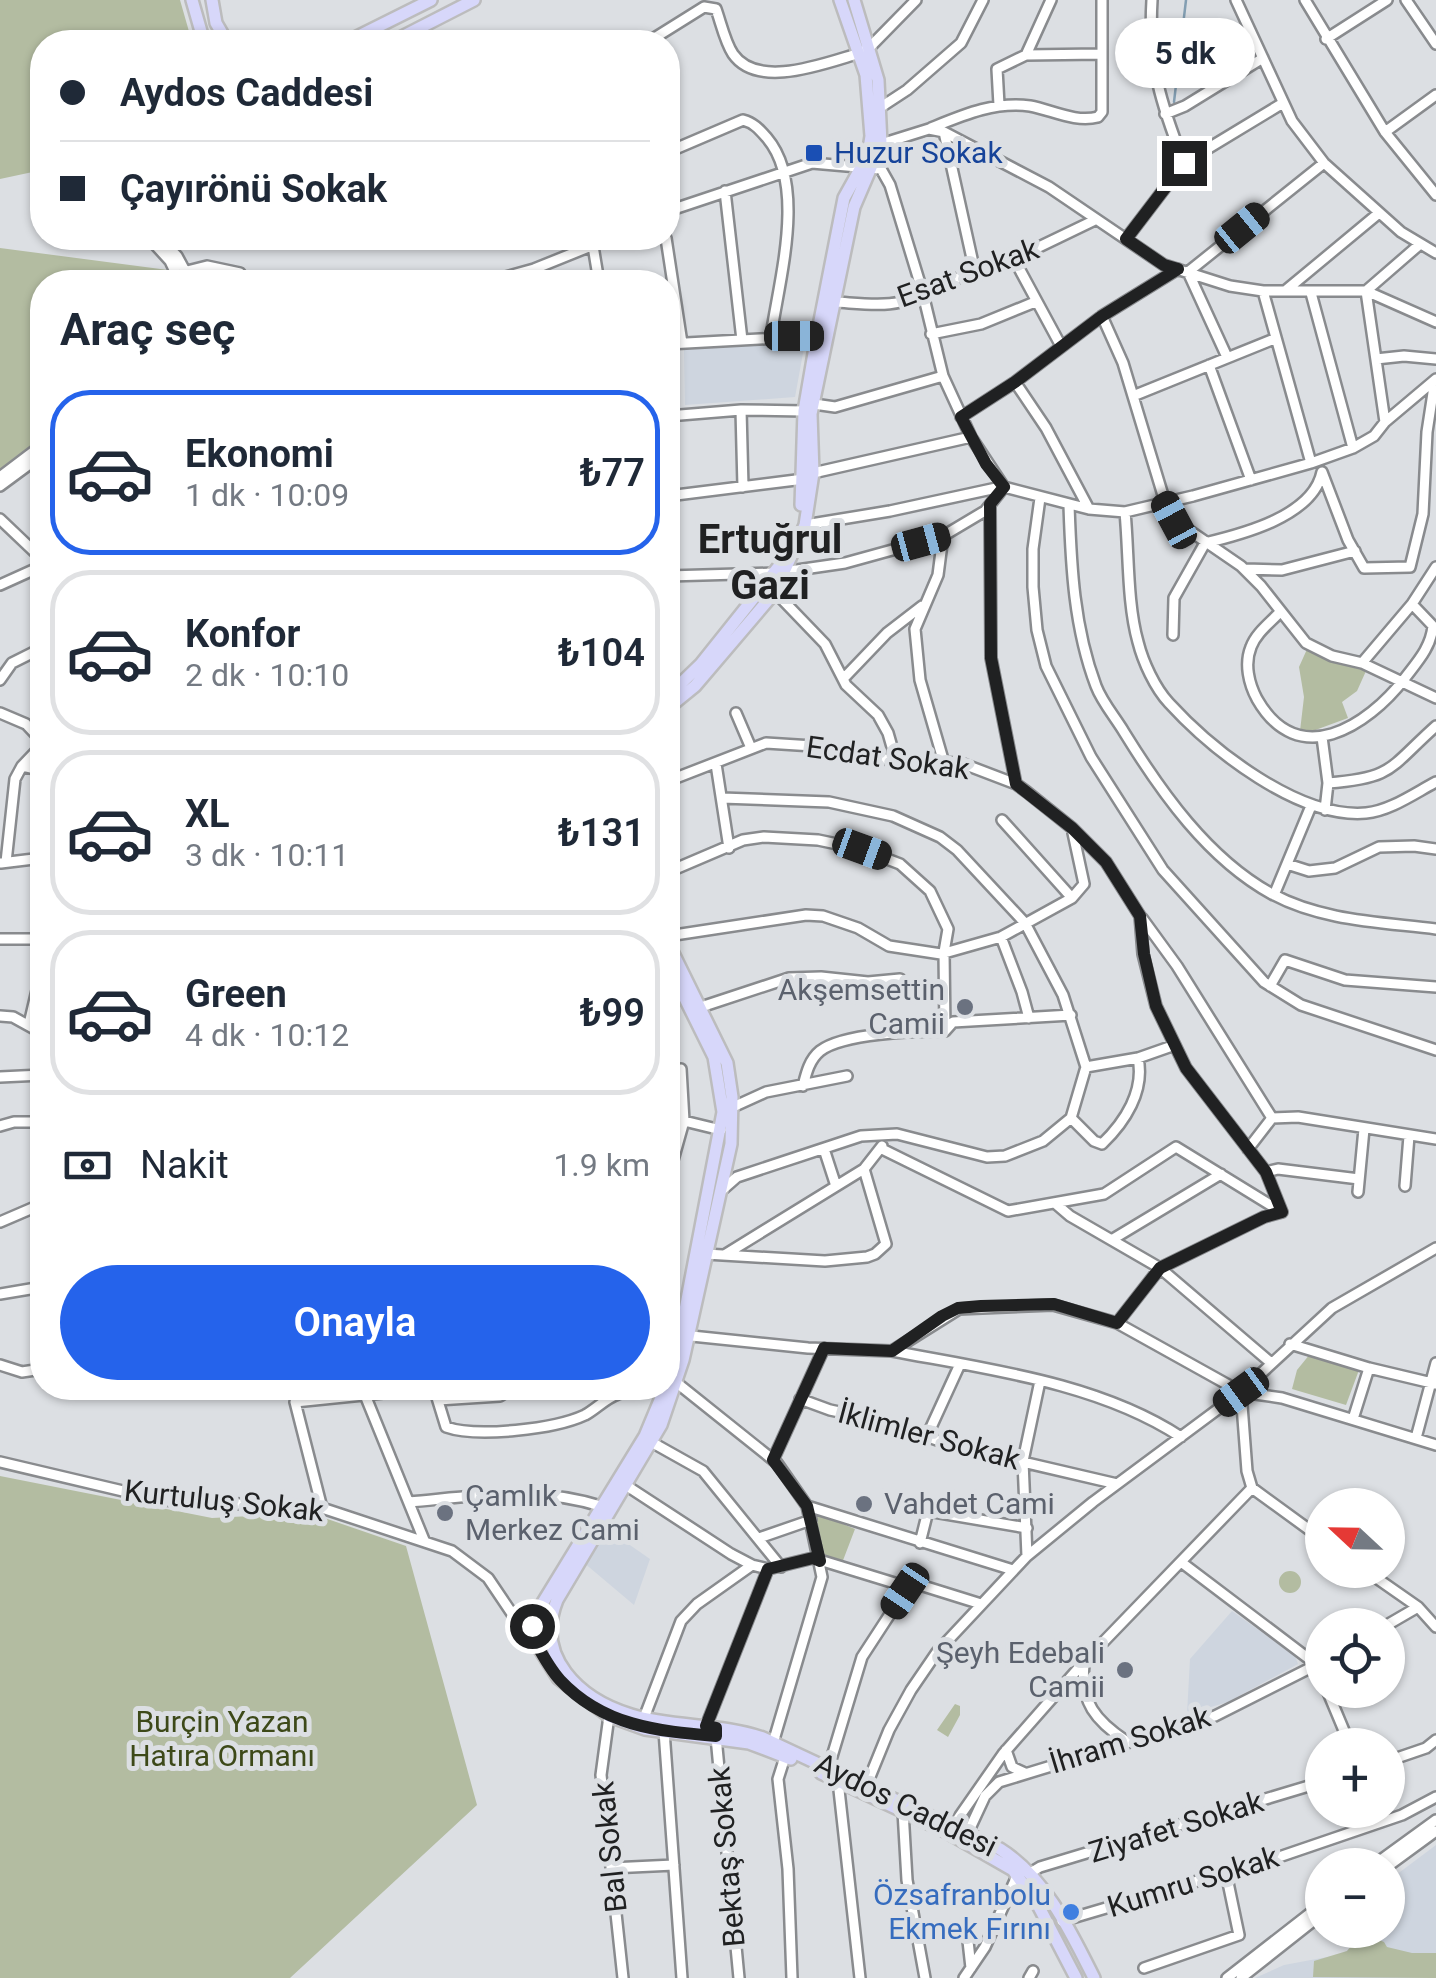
<!DOCTYPE html>
<html lang="tr">
<meta charset="utf-8">
<style>
body{margin:0;font-family:Roboto,sans-serif;background:#f2f2f3;color:#1f2937;height:100vh;display:flex;flex-direction:column;font-size:38px;white-space:nowrap}
*{box-sizing:border-box;margin:0}
p{font-size:32px;color:#747a83}
.icon{flex:none;width:55px;height:55px;fill:none;stroke:currentColor;stroke-width:2;stroke-linecap:round;stroke-linejoin:round}
.map{position:relative;flex:1;overflow:hidden}
.sheet{position:absolute;left:30px;top:270px;width:650px;height:1130px;display:flex;flex-direction:column;background:#fff;border-radius:40px;box-shadow:0 2px 8px #0004}
.sheet>*{flex:none}
.hud{position:absolute;left:30px;top:30px;width:650px;height:220px;border-radius:40px;box-shadow:0 2px 8px #0004;display:grid;align-content:center;height:220px;padding:0 30px;background:#fff}
.needle{width:65px;rotate:292deg}
.fabs{position:absolute;left:1305px;top:1488px;display:grid;gap:20px}
.fabs a{display:grid;place-items:center;width:100px;height:100px;border-radius:50%;background:#fff;box-shadow:0 2px 8px #0004;font-size:50px}
.end{position:absolute;width:45px;height:45px;margin:-22px;border:12px solid #202122;background:#fff;box-shadow:0 0 0 5px #fff}
.from{border-radius:50%}
.bubble{position:absolute;height:70px;border-radius:35px;background:#fff;box-shadow:0 2px 8px #0004;font-size:32px;font-weight:600;line-height:70px;text-align:center}
.car{position:absolute;width:30px;height:60px;margin:-30px -15px;border-radius:12px;box-shadow:0 0 8px 2px #0007;background:linear-gradient(#222 24%,#8ab4d8 0 40%,#222 0 76%,#8ab4d8 0 86%,#222 0)}
.hud b{display:flex;align-items:center;gap:35px;height:95px;font-size:38px}
.hud b+b{border-top:2px solid #e0e1e3}
.hud i{width:25px;height:25px;background:#1f2937}
ul{padding:0;list-style:none}
li{display:flex;align-items:center;gap:30px;height:165px;margin:0 20px 15px;padding:0 10px;border:5px solid #e0e1e3;border-radius:40px}
li div{flex:1}
li b{display:block;font-size:38px}
li em{font-style:normal;font-weight:600}
li.active{border-color:#2563eb}
li>.icon{width:90px;height:90px;stroke-width:1.5}
h2{padding:0 30px;font-size:45px;line-height:120px}
.pay{display:flex;align-items:center;gap:25px;height:110px;padding:0 30px;font-size:38px}
.pay p{margin-inline-start:auto}
.action{display:flex;gap:20px;margin-top:auto;padding:20px 30px}
.action a{flex:1;height:115px;border-radius:60px;background:#2563eb;color:#fff;font-size:40px;font-weight:600;line-height:115px;text-align:center}
.map>svg:first-child{display:block}
.built{fill:#ced5df}
.green{fill:#b3bca1}
.lines{fill:none;stroke-linecap:round;stroke-linejoin:round}
.stream{stroke:#839eb2;stroke-width:2.5}
.minor-casing{stroke:#898b8e;stroke-width:14}
.major-casing{stroke:#bcbcbd;stroke-width:16}
.minor{stroke:#fff;stroke-width:9}
.major{stroke:#d7d7fa;stroke-width:11}
.route{stroke:#202122;stroke-width:12}
.transit-dot{fill:#1a4fb4;stroke:#dcdfe3;stroke-width:4}
.worship-dot{fill:#6b7280;stroke:#dcdfe3;stroke-width:4}
.shop-dot{fill:#3f7fe0;stroke:#dcdfe3;stroke-width:4}
.labels{text-anchor:middle;stroke-width:10;stroke-linejoin:round;paint-order:stroke}
.transit-label{font-size:30px;fill:#164399;stroke:#dcdfe3;text-anchor:start}
.street-label{font-size:30px;fill:#202122;stroke:#dcdfe3}
.worship-label{font-size:30px;fill:#5b616d;stroke:#dcdfe3;text-anchor:end}
.park-label{font-size:30px;fill:#3d4919;stroke:#dcdfe3}
.shop-label{font-size:30px;fill:#366cbe;stroke:#dcdfe3;text-anchor:end}
.district-label{font-size:40px;font-weight:bold;fill:#202122;stroke:#dcdfe3}
</style>
<div class="map">
<svg width="1436" height="1978" viewBox="0 0 1436 1978">
<rect width="100%" height="100%" fill="#dcdfe3"/>
<!-- built -->
<path class="built" d="M802,339L805,342L795,397L685,405L684,347Z
M604,1527L650,1559L634,1605L583,1562Z
M1232,1611L1295,1656L1298,1664L1228,1702L1187,1714L1190,1659Z
M1436,1845V1978H1255L1284,1965L1338,1955L1347,1951L1362,1930H1388V1881Z"/>
<!-- green -->
<path class="green" d="M0,0H180L192,42H42V170L0,179Z
M0,248L168,270L175,282H42V437L0,469Z
M1308,647L1366,671L1357,691L1342,702L1348,718L1310,732L1300,731L1304,697L1299,667Z
M1310,1354L1359,1370L1346,1405L1292,1389L1297,1370Z
M0,1476L212,1518L310,1513L406,1546L477,1805L290,1978H0Z
M818,1514L855,1529L842,1563L825,1555L815,1521Z
M1279 1582a11 11 0 1 1 22 0a11 11 0 1 1-22 0Z
M955,1704L960,1706V1715L948,1737L937,1730Z
M1362,1933L1384,1942L1387,1947L1412,1953H1436V1978L1313,1977L1314,1961L1347,1951Z"/>
<g class="lines">
<!-- stream -->
<path class="stream" d="M1174,102L1186,0"/>
<!-- minor casing -->
<g class="minor-casing">
<path id="minor" d="M1236,0L1292,121L1324,163L1401,232L1436,253
M1305,0L1385,132L1436,195
M1406,0L1436,44
M1326,39L1387,0
M648,42L704,7L716,9C721,23 725,42 733,54C758,90 825,63 860,53L870,47L916,0
M1026,55L1051,0
M999,105L997,69L1026,55L1100,54
M881,107L907,90L961,43L983,0
M1165,114L1185,106L1263,58
M931,128C963,115 995,101 1030,106C1052,110 1075,123 1098,117L1102,112V0
M944,132L975,272
M1385,132L1436,95
M881,144L929,129L944,132L1049,187L1164,265L1230,286L1263,291H1366L1436,322
M668,152L743,120C754,123 759,129 767,138C807,185 779,280 771,336
M1184,163L1283,103
M725,191L742,340
M668,211L812,163L881,169L890,185L922,290L943,376L971,437L1004,487L1089,509L1125,512L1193,496L1311,463L1353,448L1374,436L1385,422L1436,379
M149,238L170,261L180,282
M160,238L177,256L191,282
M666,238L682,343
M1126,239L1184,163C1161,104 1148,64 1152,0
M593,246L599,282
M1014,259L1061,346
M187,271L207,266L240,273
M487,282L534,269L611,238
M1263,291L1311,463
M1285,291L1379,213
M1311,293L1353,448
M835,302C860,303 905,311 922,290L1014,259L1095,220
M1102,316L1123,363L1165,502L1174,520L1241,566L1261,586L1306,643L1332,656L1362,663L1436,698
M931,334L981,324L1035,302
M668,344L817,336
M1227,357L1188,272L1324,163
M1376,359L1404,356L1436,359
M1209,365L1251,480
M1015,382L1046,428L1089,509
M1133,396L1274,339
M814,404L835,407L943,376
M741,410L743,487
M668,416L741,410L804,411
M961,417L1015,382L1102,316L1178,269
M1385,422L1366,291L1419,245
M1322,472L1348,540L1364,568L1410,567L1423,514L1427,432L1435,380
M0,477L42,445
M0,486L42,455
M668,496L804,479L813,473L971,437
M1040,498L1033,549V587L1037,630L1046,666L1091,757L1163,870L1264,982L1301,1005L1436,1050
M1069,505C1071,566 1074,628 1096,686C1102,702 1115,717 1124,732C1161,792 1208,859 1272,894C1322,921 1381,922 1436,929
M990,507L991,658L1016,784
M1125,512C1129,553 1127,603 1138,642C1143,662 1155,688 1169,703C1212,750 1299,819 1366,813C1390,811 1415,793 1436,782
M0,519L42,559
M805,525L890,511L1001,487
M943,536L938,575L915,629L920,680L944,763
M1245,569L1282,570L1355,551
M668,576L776,573L845,563L943,536L985,511L1004,487
M0,585L42,566
M775,592L825,644L846,685L878,715L888,733L896,761
M1280,612C1270,623 1256,633 1251,647C1244,664 1249,684 1257,699C1298,771 1367,727 1405,678C1418,661 1431,647 1433,626L1412,604
M1173,635L1174,598L1205,543C1243,534 1313,516 1322,472
M1362,663L1412,604L1436,567
M843,679L887,633L922,606
M0,680L12,663L42,648
M0,713L26,724L42,741
M736,713L751,748
M1322,737L1328,783
M716,764L729,848
M22,766L42,771
M668,781L766,743L813,746L896,761L961,763L1016,784L1027,792L1072,828L1106,862L1140,916L1143,954L1156,1006L1186,1068L1266,1172L1282,1212
M1325,810L1328,783C1394,778 1389,768 1436,726
M1002,820L1072,898
M6,862L15,779L22,766L42,745
M1,863L42,858
M1287,864L1309,871L1335,868L1379,847L1414,846L1436,849
M668,872L743,840L764,837L818,840L861,849L900,864L930,891L948,929L944,952L945,1031
M1274,895L1311,806
M1142,918L1177,966L1272,1118L1298,1117L1436,1139
M668,936L806,915L823,916L858,928L889,946L941,954L1001,937L1072,898L1084,884L1073,833
M1001,937L1022,992L1029,1018
M0,939H42
M1270,986L1285,960L1345,980L1436,987
M701,1007L789,978L821,977L868,982L900,979
M0,1016L13,1017L42,1033
M29,1024L42,969
M1086,1067L1138,1058L1175,1045
M0,1077L42,1075
M803,1086C806,1074 809,1060 820,1051C843,1033 915,1031 945,1031L953,1022L1071,1015
M733,1107L766,1092L847,1076
M1071,1118L1094,1141L1102,1144C1125,1122 1145,1091 1138,1058
M684,1121L721,1130
M0,1126L14,1122H42
M824,1149L836,1186
M882,1149L1008,1211L1104,1194L1176,1147L1280,1211
M1248,1149L1272,1118
M1266,1172L1278,1169L1359,1179
M668,1178L684,1121L681,1069
M1405,1186L1409,1136
M721,1191L737,1177L861,1136L897,1134L987,1157L1005,1156L1043,1141L1071,1118L1086,1067L1063,995L1025,923L957,850L940,837L893,816L829,802L722,798
M1358,1192L1364,1129
M1056,1204L1070,1216L1160,1268L1270,1362
M0,1222L42,1204
M1113,1239L1221,1174
M706,1254L825,1261L867,1257L875,1254L886,1244L864,1169L882,1146
M726,1254L864,1169
M0,1294L42,1287
M1117,1323L1160,1268L1264,1217L1282,1212
M682,1335L808,1348L892,1351L959,1309L1053,1305L1117,1323L1241,1392L1282,1398L1436,1445
M1290,1344L1369,1368L1436,1384
M892,1351C987,1369 1099,1383 1181,1437
M0,1365L22,1372L42,1369
M677,1383L777,1463L807,1506L1013,1570
M356,1388L365,1395L424,1540
M434,1388L446,1427C477,1438 555,1429 585,1415C596,1409 606,1398 618,1394C631,1389 651,1390 665,1389
M1241,1392L1247,1471L1252,1488L1322,1539
M800,1399L830,1410L882,1421L954,1446L1117,1484
M438,1400L500,1396L512,1388
M1353,1419L1369,1368
M927,1436L960,1364
M1416,1438L1436,1363
M653,1443L703,1471L781,1567
M773,1460L824,1348
M0,1462L161,1500L322,1508L452,1551L488,1578L517,1621L530,1632
M627,1486L731,1554L752,1565L768,1569L813,1558L901,1585H920L981,1604
M409,1502C477,1496 537,1485 604,1507
M322,1508L295,1402L432,1388
M759,1538L811,1520
M920,1543L928,1511L1027,1528
M1027,1556L1023,1461L1040,1381
M1181,1562L1317,1665L1322,1678
M1365,1570L1418,1607L1436,1627
M1387,1625L1418,1607
M1084,1665C1080,1702 1096,1721 1126,1741
M1327,1690L1350,1745
M609,1716L601,1775L623,1978
M644,1718L681,1621L697,1604L752,1565
M706,1726L768,1569
M664,1731L682,1978
M716,1737L739,1978
M773,1743L822,1577L807,1506
M1006,1750L1012,1767L1025,1773
M785,1757L778,1779L788,1869L792,1978
M1388,1761L1426,1748L1436,1740
M827,1773L862,1657L905,1591L914,1587
M838,1781L860,1978
M865,1789L889,1730L911,1690L937,1652L1027,1556L1093,1502L1241,1392L1332,1308L1436,1248
M903,1811L907,1880L925,1978
M950,1830L1003,1754L1084,1662L1252,1488
M965,1839L985,1796L999,1782L1215,1716L1322,1662
M1374,1865L1436,1820
M1388,1866L1436,1831
M611,1868L674,1865
M1030,1873L1040,1867L1322,1782
M1062,1921L1279,1857L1402,1815L1436,1797
M966,1923L971,1968
M1144,1968L1239,1935L1226,1873
M964,1978L985,1947L1017,1876
M1029,1978L1033,1971
M1227,1978L1322,1904
M1241,1978L1322,1914"/>
</g>
<!-- major casing -->
<g class="major-casing">
<path id="major" d="M192,0L204,42
M212,0L216,23L227,42
M347,42L431,0
M392,42L474,0
M801,505L804,411L817,336L844,198L868,155L871,136L866,75L840,0
M668,696L701,664L780,565
M668,708L695,686L775,592L805,525L813,473L811,414L854,207L881,144L878,80L854,0
M668,943L727,1063L732,1097L731,1144L683,1360L661,1425L557,1600C534,1657 579,1699 631,1715C674,1728 720,1723 763,1738L1000,1849C1045,1877 1071,1932 1094,1978
M668,964L714,1057L723,1112L685,1310L668,1378
M532,1637L558,1678L609,1716L645,1729L749,1743L791,1759
M532,1637L530,1629L539,1609L645,1436L665,1388
M821,1773L945,1831L1013,1870L1038,1905L1076,1978"/>
</g>
<!-- minor -->
<use href="#minor" class="minor"/>
<!-- major -->
<use href="#major" class="major"/>
</g>
<g class="lines">
<!-- route -->
<path class="route" d="M532,1626L531,1634C540,1650 548,1667 560,1680C603,1726 657,1731 716,1736V1728L706,1726L768,1569L813,1558L820,1561L807,1506L773,1460L824,1348L892,1351L942,1316L958,1308L981,1306L1054,1304L1117,1323L1160,1268L1264,1217L1282,1212L1266,1172L1186,1068L1156,1006L1144,954L1140,916L1106,862L1072,828L1016,784L991,658L990,504L1004,487L986,464L961,417L1015,382L1102,316L1178,269L1164,265L1126,239L1184,163"/>
</g>
<!-- markers -->
<rect class="transit-dot" x="804" y="143" width="20" height="20" rx="5"/>
<g class="worship-dot">
<circle cx="965" cy="1007" r="10"/>
<circle cx="864" cy="1504" r="10"/>
<circle cx="445" cy="1513" r="10"/>
<circle cx="1125" cy="1670" r="10"/>
</g>
<circle class="shop-dot" cx="1071" cy="1912" r="10"/>
<g class="labels">
<!-- transit labels -->
<g class="transit-label">
<text x="834" y="163">Huzur Sokak</text>
</g>
<!-- street labels -->
<g class="street-label">
<text transform="translate(968 273) rotate(-20)" y="10">Esat Sokak</text>
<text transform="translate(888 758) rotate(8)" y="10">Ecdat Sokak</text>
<text transform="translate(929 1436) rotate(15)" y="10">İklimler Sokak</text>
<text transform="translate(224 1501) rotate(6)" y="10">Kurtuluş Sokak</text>
<text transform="translate(1130 1740) rotate(-17)" y="10">İhram Sokak</text>
<text transform="translate(906 1805) rotate(26)" y="10">Aydos Caddesi</text>
<text transform="translate(1176 1827) rotate(-17)" y="10">Ziyafet Sokak</text>
<text transform="translate(610 1847) rotate(-96)" y="10">Bal Sokak</text>
<text transform="translate(727 1857) rotate(-95)" y="10">Bektaş Sokak</text>
<text transform="translate(1193 1882) rotate(-17)" y="10">Kumru Sokak</text>
</g>
<!-- worship labels -->
<g class="worship-label">
<text x="945" y="1000">Akşemsettin<tspan x="945" dy="34">Camii</tspan></text>
<text x="465" y="1506" text-anchor="start">Çamlık<tspan x="465" dy="34">Merkez Cami</tspan></text>
<text x="884" y="1514" text-anchor="start">Vahdet Cami</text>
<text x="1105" y="1663">Şeyh Edebali<tspan x="1105" dy="34">Camii</tspan></text>
</g>
<!-- park labels -->
<g class="park-label">
<text x="222" y="1732">Burçin Yazan<tspan x="222" dy="34">Hatıra Ormanı</tspan></text>
</g>
<!-- shop labels -->
<g class="shop-label">
<text x="1051" y="1905">Özsafranbolu<tspan x="1051" dy="34">Ekmek Fırını</tspan></text>
</g>
<!-- district labels -->
<g class="district-label">
<text x="770" y="553">Ertuğrul<tspan x="770" dy="46">Gazi</tspan></text>
</g>
</g>
</svg>
<div class="fabs">
<a><svg class="needle" viewBox="-14 -14 28 28"><path d="M0-13l5 13h-10z" fill="#e53935"/><path d="M0 13l5-13h-10z" fill="#747a83"/></svg></a>
<a><svg class="icon" aria-label="locate" viewBox="0 0 24 24"><circle cx="12" cy="12" r="6"/><path d="M12 2v4M12 18v4M2 12h4M18 12h4"/></svg></a>
<a>+</a>
<a>−</a>
</div>
<i class="end from" style="left:532px;top:1626px"></i>
<i class="end" style="left:1184px;top:163px"></i>
<div class="bubble" style="left:1115px;top:18px;width:140px">5 dk</div>
<i class="car" style="left:1242px;top:228px;rotate:51deg"></i>
<i class="car" style="left:794px;top:336px;rotate:90deg"></i>
<i class="car" style="left:1174px;top:520px;rotate:332deg"></i>
<i class="car" style="left:921px;top:542px;rotate:75deg"></i>
<i class="car" style="left:862px;top:849px;rotate:110deg"></i>
<i class="car" style="left:1241px;top:1392px;rotate:234deg"></i>
<i class="car" style="left:905px;top:1591px;rotate:214deg"></i>
<div class="hud">
<b><i class="from"></i>Aydos Caddesi</b>
<b><i></i>Çayırönü Sokak</b>
</div>
<section class="sheet">
<h2>Araç seç</h2>
<ul>
<li class="active"><svg class="icon" aria-label="car" viewBox="0 0 24 24"><path d="M5 17H2v-5l4-1 3-4h7l3 4 3 1v5h-3M9 17h6M6 11h13"/><circle cx="7" cy="17" r="2"/><circle cx="17" cy="17" r="2"/></svg><div><b>Ekonomi</b><p>1 dk · 10:09</p></div><em>₺77</em></li>
<li><svg class="icon" aria-label="car" viewBox="0 0 24 24"><path d="M5 17H2v-5l4-1 3-4h7l3 4 3 1v5h-3M9 17h6M6 11h13"/><circle cx="7" cy="17" r="2"/><circle cx="17" cy="17" r="2"/></svg><div><b>Konfor</b><p>2 dk · 10:10</p></div><em>₺104</em></li>
<li><svg class="icon" aria-label="car" viewBox="0 0 24 24"><path d="M5 17H2v-5l4-1 3-4h7l3 4 3 1v5h-3M9 17h6M6 11h13"/><circle cx="7" cy="17" r="2"/><circle cx="17" cy="17" r="2"/></svg><div><b>XL</b><p>3 dk · 10:11</p></div><em>₺131</em></li>
<li><svg class="icon" aria-label="car" viewBox="0 0 24 24"><path d="M5 17H2v-5l4-1 3-4h7l3 4 3 1v5h-3M9 17h6M6 11h13"/><circle cx="7" cy="17" r="2"/><circle cx="17" cy="17" r="2"/></svg><div><b>Green</b><p>4 dk · 10:12</p></div><em>₺99</em></li>
</ul>
<div class="pay"><svg class="icon" aria-label="cash" viewBox="0 0 24 24"><path d="M3 7h18v10H3z"/><circle cx="12" cy="12" r="2"/></svg>Nakit<p>1.9 km</p></div>
<div class="action"><a>Onayla</a></div>
</section>
</div>
